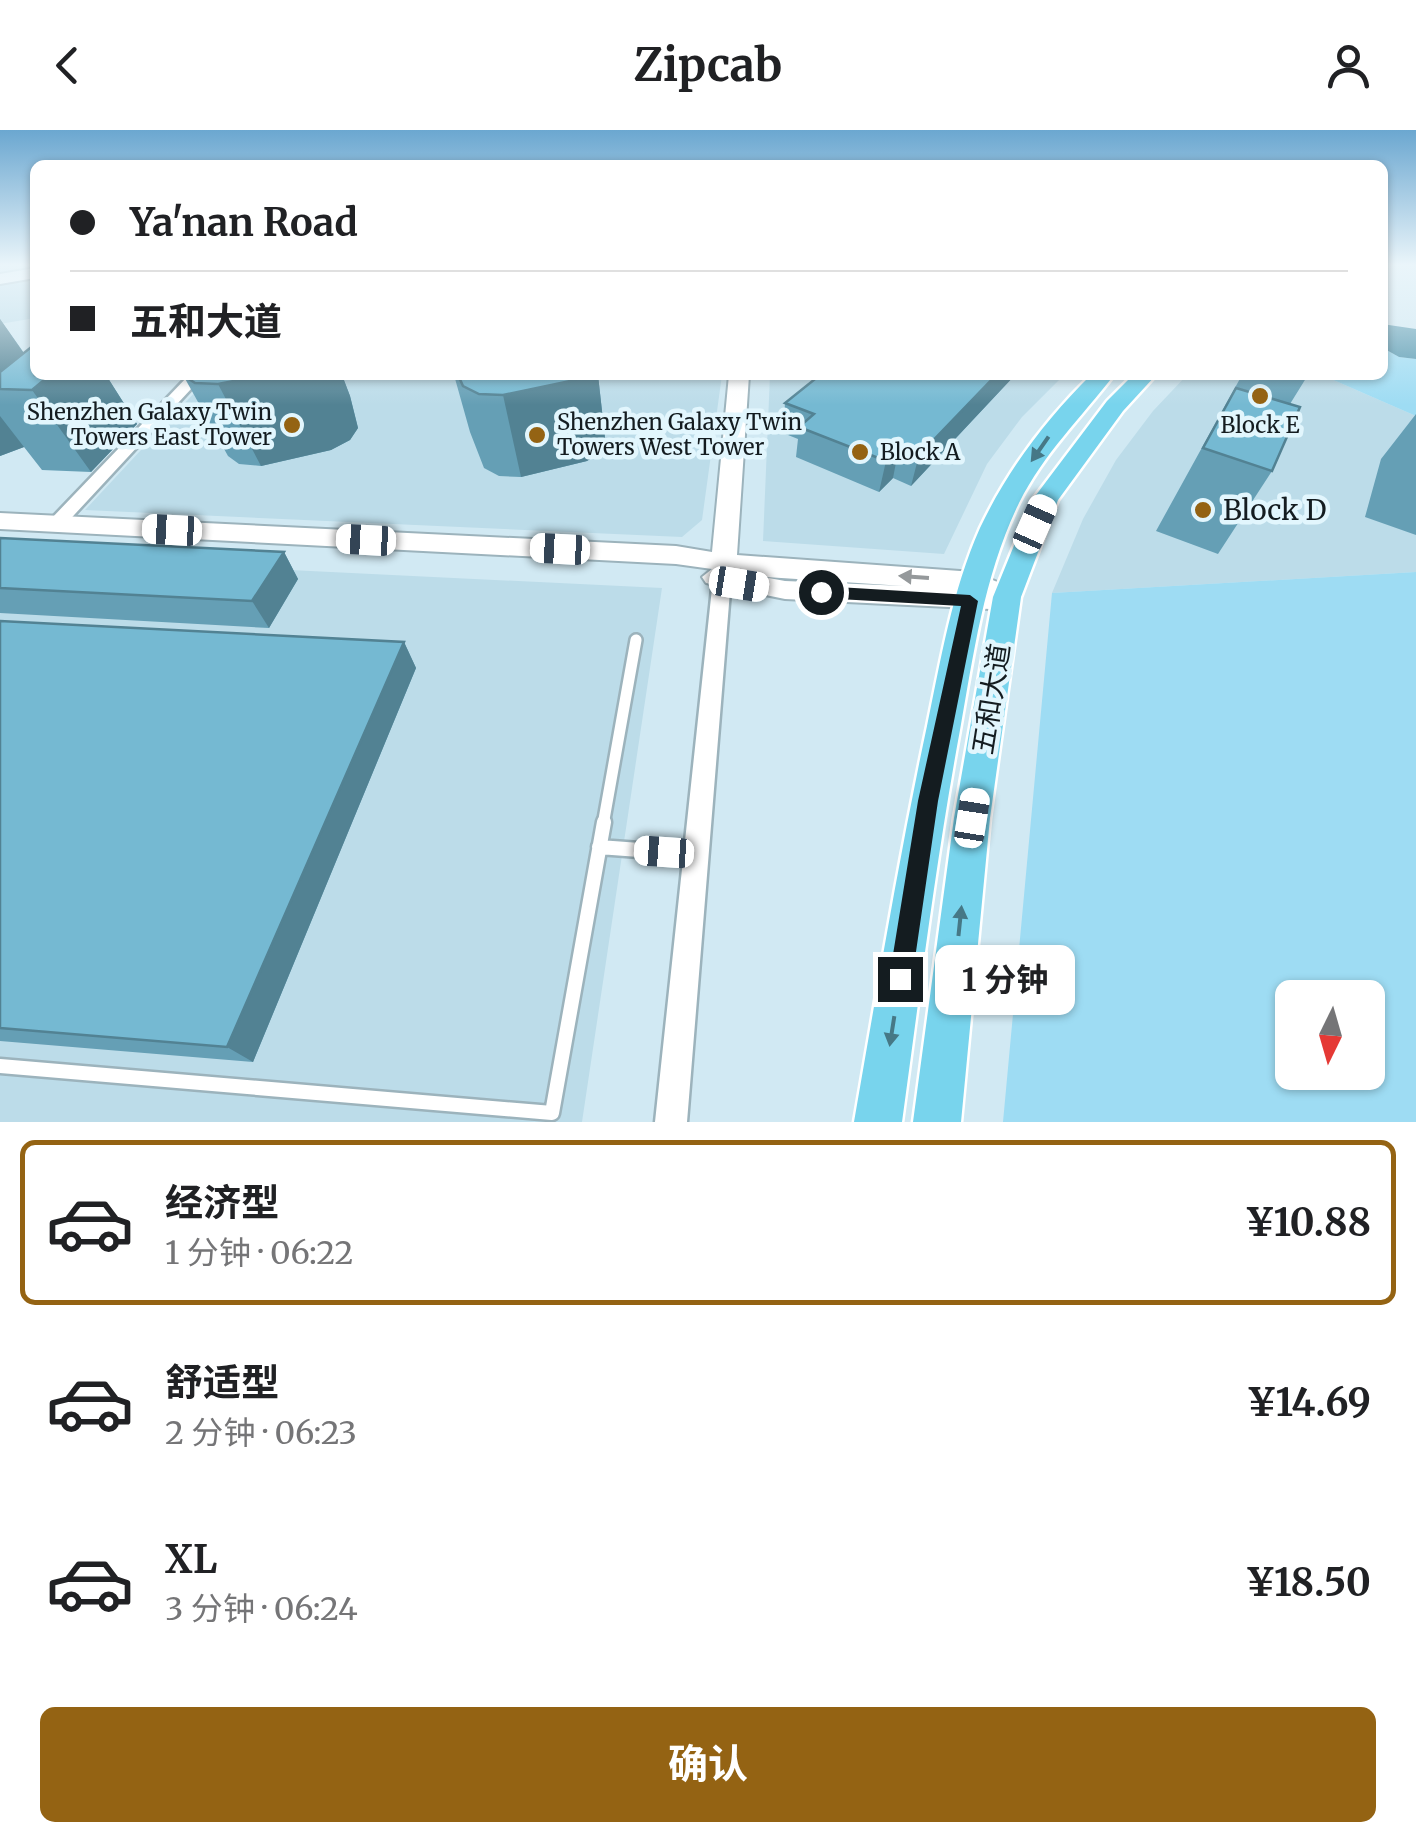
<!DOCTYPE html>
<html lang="zh">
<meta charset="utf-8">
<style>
body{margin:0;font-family:Merriweather,"Noto Sans SC",serif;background:#f2f2f2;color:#202124;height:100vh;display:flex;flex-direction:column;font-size:38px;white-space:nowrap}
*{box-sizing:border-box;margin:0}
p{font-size:32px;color:#757577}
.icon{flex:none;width:55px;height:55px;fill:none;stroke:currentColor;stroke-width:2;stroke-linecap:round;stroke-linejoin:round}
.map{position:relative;height:992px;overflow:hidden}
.drawer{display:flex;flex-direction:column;background:#fff;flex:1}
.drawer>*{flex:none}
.guide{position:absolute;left:30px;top:30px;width:1358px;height:220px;border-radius:15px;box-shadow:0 2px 8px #0004;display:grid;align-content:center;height:220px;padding:0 40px;background:#fff}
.needle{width:65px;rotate:185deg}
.fabs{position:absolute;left:1275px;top:850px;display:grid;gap:20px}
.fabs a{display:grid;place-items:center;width:110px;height:110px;border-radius:15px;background:#fff;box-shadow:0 2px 8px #0004;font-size:50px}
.end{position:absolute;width:45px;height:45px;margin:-22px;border:12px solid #141c20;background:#fff;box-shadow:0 0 0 5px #fff}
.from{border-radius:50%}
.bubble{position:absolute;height:70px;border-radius:15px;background:#fff;box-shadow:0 2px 8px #0004;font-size:32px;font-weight:700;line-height:70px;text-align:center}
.car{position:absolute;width:30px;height:60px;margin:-30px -15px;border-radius:12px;box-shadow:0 0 8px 2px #0007;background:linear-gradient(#fff 24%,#345 0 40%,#fff 0 76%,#345 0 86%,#fff 0)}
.guide b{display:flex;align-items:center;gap:35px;height:95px;font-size:38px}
.guide b+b{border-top:2px solid #e0e0e0}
.guide i{width:25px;height:25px;background:#202124}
ul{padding:18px 0 0;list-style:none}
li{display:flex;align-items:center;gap:30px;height:165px;margin:0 20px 15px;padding:0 20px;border:5px solid transparent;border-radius:15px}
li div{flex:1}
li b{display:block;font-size:38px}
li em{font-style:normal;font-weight:700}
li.active{border-color:#946313}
li>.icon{width:90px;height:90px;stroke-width:1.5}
.cta{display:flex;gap:20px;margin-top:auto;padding:20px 40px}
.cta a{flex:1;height:115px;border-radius:15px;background:#946313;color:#fff;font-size:40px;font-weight:700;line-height:115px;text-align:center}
header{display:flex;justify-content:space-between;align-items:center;height:130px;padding:0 40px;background:#fff;font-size:45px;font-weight:700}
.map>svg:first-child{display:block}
.built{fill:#bcdce9}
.green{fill:#9edcf3;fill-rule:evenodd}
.water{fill:#4f93ab}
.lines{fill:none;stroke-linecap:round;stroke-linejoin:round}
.lane-far1-casing{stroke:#9cb3bc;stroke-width:16}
.lane-casing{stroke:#9cb3bc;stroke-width:19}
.street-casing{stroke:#9cb3bc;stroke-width:5}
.secondary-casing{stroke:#9cb3bc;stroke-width:4}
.primary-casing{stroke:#fff;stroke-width:5}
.lane-far1{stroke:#fff;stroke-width:11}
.lane{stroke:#fff;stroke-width:14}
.street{fill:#fff;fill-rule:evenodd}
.secondary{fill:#fff;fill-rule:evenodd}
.primary{fill:#78d4ed;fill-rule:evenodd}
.wall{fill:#659fb5}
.shaded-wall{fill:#528293}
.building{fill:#75b9d2;stroke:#528293;stroke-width:2.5}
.oneway{fill:#467886}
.oneway2{fill:#95999b}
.route{fill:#141c20}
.poi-dot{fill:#946313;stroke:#e2f6fd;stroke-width:4}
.labels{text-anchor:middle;stroke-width:9;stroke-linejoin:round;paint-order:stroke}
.far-poi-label{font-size:22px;fill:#141c20;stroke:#e2f6fd;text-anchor:start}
.poi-label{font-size:28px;fill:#141c20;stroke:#e2f6fd;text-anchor:start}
.street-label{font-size:28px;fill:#141c20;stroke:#e2f6fd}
</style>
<header><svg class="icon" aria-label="back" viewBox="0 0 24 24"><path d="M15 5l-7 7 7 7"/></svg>Zipcab<svg class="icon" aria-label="person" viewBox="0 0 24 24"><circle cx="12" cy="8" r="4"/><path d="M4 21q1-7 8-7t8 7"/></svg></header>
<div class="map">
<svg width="1416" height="992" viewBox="0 0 1416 992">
<rect width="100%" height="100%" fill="#d1e9f3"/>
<!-- built -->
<path class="built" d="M35,150V188L0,194V155Z
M211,245H722L702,390L682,407L85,380Z
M770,245H1064L1022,287L987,334L944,424L763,411Z
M1187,245H1322L1416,286V442L1052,463L1083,389L1116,330L1153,281Z
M0,426L662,458L582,992H0Z"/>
<!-- green -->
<path class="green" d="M1383,218L1399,227L1416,229V286L1322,245H1382Z
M1416,442V992H1003L1052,463ZM1292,868H1368V942H1292Z"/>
<!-- water -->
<path class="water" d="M1382,194L1416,199V229L1399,227L1383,218Z"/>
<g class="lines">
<!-- lane-far1 casing -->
<g class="lane-far1-casing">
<path id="lane-far1" d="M603,695L636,510"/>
</g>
<!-- lane casing -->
<g class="lane-casing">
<path id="lane" d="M599,717L693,724
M0,936L552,983L604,692"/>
</g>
<!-- street casing -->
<g class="street-casing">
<path id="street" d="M189,245H204L62,398H50L47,394L50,390Z
M722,442L731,449L687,992H655L713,449Z"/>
</g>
<!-- secondary casing -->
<g class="secondary-casing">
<path id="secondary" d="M35,138V148L0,154V144Z
M729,245H749L737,425L974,442L1016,460L1020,467L1016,474L990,479L785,469L706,453L702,447L712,439L676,434L0,399V383L676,416L712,422ZM758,446L766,447L904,456L785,451Z"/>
</g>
<!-- primary casing -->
<g class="primary-casing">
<path id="primary" d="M1091,245H1114C1081,288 1044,323 1019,373C984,445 974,522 960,600C936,730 920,861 902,992H854C877,860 899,727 927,596C941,529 952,461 980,398C1007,341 1046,289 1091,245Z
M1133,245H1156L1123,281L1058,370L1021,467L990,688L961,992H913L954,688L993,467L1033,369L1107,271Z"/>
</g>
<!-- lane-far1 -->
<use href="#lane-far1" class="lane-far1"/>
<!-- lane -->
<use href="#lane" class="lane"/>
<!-- street -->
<use href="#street" class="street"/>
<!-- secondary -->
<use href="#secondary" class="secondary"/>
<!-- primary -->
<use href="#primary" class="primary"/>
</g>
<!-- wall -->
<path class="wall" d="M0,189L24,223L35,245H106L137,294L91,342L42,340L24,317L0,326Z
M183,245H342L350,266L358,298L350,310L331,320L261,336L239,334L228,326Z
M454,245H598L605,308L602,321L587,331L521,347L499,346L484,338L470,302Z
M820,245H1015L911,356L893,348L879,362L796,327L798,309L783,303L785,273Z
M1242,245H1308L1290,274L1272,341L1218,424L1156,401Z
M1416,284V405L1365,387L1381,329Z
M0,408L284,422L298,449L269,498L0,483Z
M0,491L404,512L416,538L253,932L0,911Z"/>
<!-- shaded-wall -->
<path class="shaded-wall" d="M0,189L25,225L0,247Z
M50,245H106L137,294L91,342L32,260Z
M265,245H342L350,266L358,298L350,310L331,320L261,336L218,254Z
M583,245H598L605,308L602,321L587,331L521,347L503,265Z
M996,245H1015L911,356L919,325Z
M0,286L24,317L0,326Z
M899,317L893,348L879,362L886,331Z
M284,422L298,449L269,498L252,471Z
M404,512L416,538L253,932L227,917Z"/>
<!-- building -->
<path class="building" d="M35,214V245H50L32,260L0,259V242Z
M183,245H265L218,254L195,253Z
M458,245H583L575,250L503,265L479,264L463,256Z
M820,245H996L919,325L899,317L886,331L799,297L814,284L785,273Z
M1236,258L1300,277L1272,341L1203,318Z
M0,408L284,422L252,471L0,458Z
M0,491L404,512L227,917L0,898Z"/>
<!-- one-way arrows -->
<defs><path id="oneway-solid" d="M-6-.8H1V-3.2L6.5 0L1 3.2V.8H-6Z" transform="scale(2.5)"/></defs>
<g class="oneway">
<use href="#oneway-solid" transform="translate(1040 319) rotate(125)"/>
<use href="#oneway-solid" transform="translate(960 791) rotate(-84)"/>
<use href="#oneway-solid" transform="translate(892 901) rotate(99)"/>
</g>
<use class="oneway2" href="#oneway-solid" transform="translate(914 447) rotate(-176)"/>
<!-- sky -->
<linearGradient id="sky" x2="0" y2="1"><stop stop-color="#6ba7d0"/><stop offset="0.49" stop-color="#eaf5fa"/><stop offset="1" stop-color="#eaf5fa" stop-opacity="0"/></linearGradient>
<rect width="1416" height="275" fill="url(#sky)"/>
<!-- route -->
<path class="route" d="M821,456L970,465L978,471L938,671L912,849L909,857L900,861L892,857L889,849L918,671L961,476L821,468L813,462Z"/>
<!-- markers -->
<g class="poi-dot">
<circle cx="1260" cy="266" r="10"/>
<circle cx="292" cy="295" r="10"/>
<circle cx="537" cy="305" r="10"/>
<circle cx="860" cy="322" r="10"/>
<circle cx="1203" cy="380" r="10"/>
</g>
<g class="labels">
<!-- far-poi labels -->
<g class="far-poi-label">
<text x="272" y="290" text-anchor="end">Shenzhen Galaxy Twin<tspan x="272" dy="25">Towers East Tower</tspan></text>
<text x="557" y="300">Shenzhen Galaxy Twin<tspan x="557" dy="25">Towers West Tower</tspan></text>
<text x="1260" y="303" text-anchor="middle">Block E</text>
<text x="880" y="330">Block A</text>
</g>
<!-- poi labels -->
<g class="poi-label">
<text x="1223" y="390">Block D</text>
</g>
<!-- street labels -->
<g class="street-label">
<text transform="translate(991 569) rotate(-81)" y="10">五和大道</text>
</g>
</g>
</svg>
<div class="fabs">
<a><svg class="needle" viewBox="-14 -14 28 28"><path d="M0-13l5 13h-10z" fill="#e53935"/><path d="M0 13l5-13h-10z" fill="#757577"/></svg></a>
</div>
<i class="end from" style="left:821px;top:462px"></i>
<i class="end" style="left:900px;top:849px"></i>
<div class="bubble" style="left:935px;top:815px;width:140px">1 分钟</div>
<i class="car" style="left:1035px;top:394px;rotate:24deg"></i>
<i class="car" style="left:172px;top:400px;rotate:273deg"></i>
<i class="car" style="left:366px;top:410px;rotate:273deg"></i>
<i class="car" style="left:560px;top:419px;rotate:273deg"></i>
<i class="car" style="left:739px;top:454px;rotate:99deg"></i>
<i class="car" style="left:972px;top:688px;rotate:9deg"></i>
<i class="car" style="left:664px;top:722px;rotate:274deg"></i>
<div class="guide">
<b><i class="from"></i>Ya'nan Road</b>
<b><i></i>五和大道</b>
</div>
</div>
<section class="drawer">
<ul>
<li class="active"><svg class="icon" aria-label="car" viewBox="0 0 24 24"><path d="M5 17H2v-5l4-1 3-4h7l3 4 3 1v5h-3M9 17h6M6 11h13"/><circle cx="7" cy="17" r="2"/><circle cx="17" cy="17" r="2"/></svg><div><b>经济型</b><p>1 分钟 · 06:22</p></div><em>¥10.88</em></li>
<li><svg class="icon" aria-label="car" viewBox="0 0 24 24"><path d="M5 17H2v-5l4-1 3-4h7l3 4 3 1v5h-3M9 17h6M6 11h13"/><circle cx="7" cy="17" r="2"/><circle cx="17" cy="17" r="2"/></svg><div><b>舒适型</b><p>2 分钟 · 06:23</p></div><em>¥14.69</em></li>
<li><svg class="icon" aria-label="car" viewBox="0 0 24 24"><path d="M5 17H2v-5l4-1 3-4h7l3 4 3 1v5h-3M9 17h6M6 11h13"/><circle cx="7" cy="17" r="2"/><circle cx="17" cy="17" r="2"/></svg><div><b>XL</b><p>3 分钟 · 06:24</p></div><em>¥18.50</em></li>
</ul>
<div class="cta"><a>确认</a></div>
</section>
